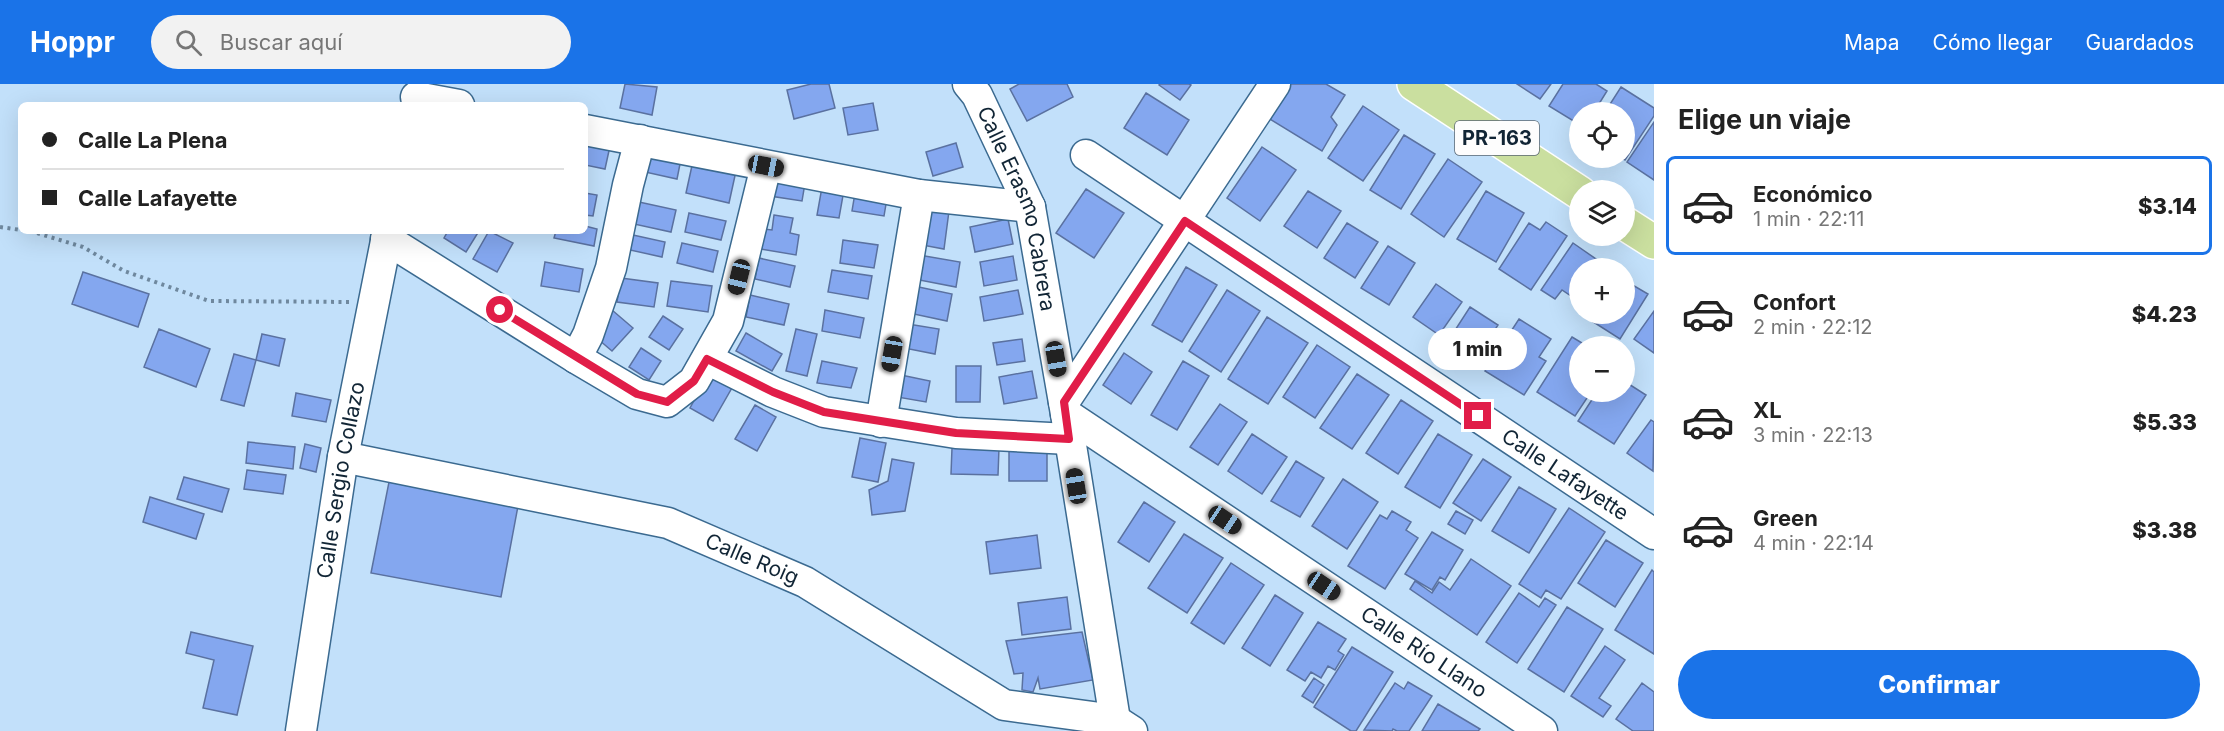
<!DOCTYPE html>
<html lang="es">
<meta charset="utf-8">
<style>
body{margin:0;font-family:Inter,sans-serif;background:#f2f2f2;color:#222;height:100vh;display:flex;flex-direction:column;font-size:22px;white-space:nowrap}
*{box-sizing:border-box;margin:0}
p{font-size:20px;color:#767676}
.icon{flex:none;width:33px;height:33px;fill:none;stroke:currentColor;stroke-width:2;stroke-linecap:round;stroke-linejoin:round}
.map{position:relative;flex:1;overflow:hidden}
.details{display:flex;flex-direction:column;background:#fff;width:570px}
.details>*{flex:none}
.guide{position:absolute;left:18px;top:18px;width:570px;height:132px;border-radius:9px;box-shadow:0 6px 24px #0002;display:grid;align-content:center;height:132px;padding:0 24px;background:#fff}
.fabs{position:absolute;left:1569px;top:18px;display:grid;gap:12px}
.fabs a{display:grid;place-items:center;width:66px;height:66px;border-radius:50%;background:#fff;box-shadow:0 6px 24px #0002;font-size:30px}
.end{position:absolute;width:27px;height:27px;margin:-14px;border:8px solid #e11d48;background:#fff;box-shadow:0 0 0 3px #fff}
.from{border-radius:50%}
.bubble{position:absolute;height:42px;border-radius:21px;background:#fff;box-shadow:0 6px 24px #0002;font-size:20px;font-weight:800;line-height:42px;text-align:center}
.car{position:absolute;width:18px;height:36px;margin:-18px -9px;border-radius:8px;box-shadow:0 0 4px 2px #0007;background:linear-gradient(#222 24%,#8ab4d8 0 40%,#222 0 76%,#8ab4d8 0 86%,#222 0)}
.guide b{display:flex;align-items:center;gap:21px;height:57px;font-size:22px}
.guide b+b{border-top:2px solid #e0e0e0}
.guide i{width:15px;height:15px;background:#222}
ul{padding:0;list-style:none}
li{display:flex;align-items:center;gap:18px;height:99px;margin:0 12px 9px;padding:0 12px;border:3px solid transparent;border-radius:9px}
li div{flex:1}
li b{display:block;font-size:22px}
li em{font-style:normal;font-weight:800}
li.selected{border-color:#1a73e8}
li>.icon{width:54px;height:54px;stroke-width:1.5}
h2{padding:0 24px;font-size:27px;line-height:72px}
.action{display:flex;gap:12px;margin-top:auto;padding:12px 24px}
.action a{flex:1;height:69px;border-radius:36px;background:#1a73e8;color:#fff;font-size:24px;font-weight:800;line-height:69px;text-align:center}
header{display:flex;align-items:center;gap:36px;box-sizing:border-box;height:84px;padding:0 30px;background:#1a73e8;color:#fff}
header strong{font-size:28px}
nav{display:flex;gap:33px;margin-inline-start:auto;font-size:21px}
.search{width:420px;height:54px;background:#f2f2f2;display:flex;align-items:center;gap:15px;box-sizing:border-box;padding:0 21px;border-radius:33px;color:#767676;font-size:22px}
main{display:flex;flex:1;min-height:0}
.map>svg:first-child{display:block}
.building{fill:#84a7ef;stroke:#5a71a0;stroke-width:1.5}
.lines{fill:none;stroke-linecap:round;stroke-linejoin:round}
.minor-casing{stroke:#3b6a90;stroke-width:33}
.major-casing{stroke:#fff;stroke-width:36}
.path{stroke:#6f889e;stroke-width:4;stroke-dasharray:3 4.5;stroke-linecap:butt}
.minor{stroke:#fff;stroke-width:30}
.major{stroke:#cadf9f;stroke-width:33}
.route{stroke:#e11d48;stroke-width:8}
.labels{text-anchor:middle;stroke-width:6;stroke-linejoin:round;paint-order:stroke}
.shield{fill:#fdfdfd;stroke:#586671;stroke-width:1.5}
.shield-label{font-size:20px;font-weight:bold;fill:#112535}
.street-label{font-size:21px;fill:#112535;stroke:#fdfdfd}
</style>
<header>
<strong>Hoppr</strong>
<div class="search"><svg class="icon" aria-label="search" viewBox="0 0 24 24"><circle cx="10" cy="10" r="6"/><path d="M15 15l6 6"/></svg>Buscar aquí</div>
<nav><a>Mapa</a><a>Cómo llegar</a><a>Guardados</a></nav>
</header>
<main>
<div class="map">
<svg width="1654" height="647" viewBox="0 0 1654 647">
<rect width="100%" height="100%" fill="#c2e0fa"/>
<!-- building -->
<path class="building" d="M625,0L657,3L652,31L620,24Z
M811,0H829L835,24L794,35L787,6Z
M1019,0H1067L1073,13L1027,37L1010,5Z
M1160,0H1189L1191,1L1180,16L1159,1Z
M1289,0H1326L1345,11L1331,33L1337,41L1322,67L1268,34Z
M1517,0H1551L1540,15Z
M1563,0H1596L1607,7L1594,28H1580V41L1549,22Z
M1621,3L1654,24V32L1625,76L1622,74H1624V28H1605Z
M1146,9L1189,36L1167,71L1124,44Z
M873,19L878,46L848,51L843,24Z
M1363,22L1399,46L1363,97L1328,74Z
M1654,38V96L1627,78Z
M1404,51L1435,70L1401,125L1370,106Z
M585,57L610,62L605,85L585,81Z
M956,59L963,83L933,92L926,68Z
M1262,63L1296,86L1260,137L1227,114Z
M648,68L681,75L677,95L645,88Z
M1448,75L1482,98L1444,153L1411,130Z
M693,77L736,87L729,119L686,109Z
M773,93L805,99L802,117L770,112Z
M822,103L844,106L839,134L817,131Z
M1086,105L1124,129L1094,174L1056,149Z
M1308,107L1341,127L1317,164L1284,142Z
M1486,107L1524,129L1496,178L1457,155Z
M585,109L597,111L593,132L585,131Z
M855,109L887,114L884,132L852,127Z
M639,118L676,126L671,148L634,140Z
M928,124L949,127L944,165L922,161Z
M689,129L726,137L721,156L685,148Z
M774,131L793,134L790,149L799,151L796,171L761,165L764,145L772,146Z
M1008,135L1013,160L975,168L970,143Z
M1546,138L1567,152L1531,206L1499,185L1529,139L1540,146Z
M1347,139L1378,158L1355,194L1324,174Z
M585,142L597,145L594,162L554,154L556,147H585Z
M448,147H479L466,168L444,154Z
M489,147L513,159L497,188L473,175Z
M633,151L665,158L662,173L630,166Z
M843,156L878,161L874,184L840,179Z
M682,159L718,167L713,188L677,179Z
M1573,159L1609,184H1580V213L1577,216L1562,206L1555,215L1541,206Z
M1388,162L1415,179L1389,221L1361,204Z
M919,171L960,178L956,203L914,195Z
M1013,172L1017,196L984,202L980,178Z
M759,174L795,182L790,203L755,195Z
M545,178L583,185L579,208L541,202Z
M1186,183L1217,201L1182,258L1152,241Z
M832,186L872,192L868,215L828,208Z
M83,188L149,210L138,243L72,220Z
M621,194L658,199L654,223L617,218Z
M1624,196L1648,210L1620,255L1584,232L1586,230H1624Z
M671,197L712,202L708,228L667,222Z
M1436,200L1462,218L1439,251L1413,233Z
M914,202L952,210L947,237L909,229Z
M1018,206L1023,230L984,237L980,213Z
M1227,206L1260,227L1221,288L1189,267Z
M750,211L789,220L784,241L746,233Z
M1470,223L1498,241L1476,275L1448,257Z
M612,226L633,244L612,267L592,250Z
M825,226L864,234L860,254L822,247Z
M1654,227V269L1634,255Z
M663,232L683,245L669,266L649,253Z
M1267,233L1308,259L1268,320L1228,295Z
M1519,235L1551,255L1539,273L1546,277L1524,311L1485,287Z
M908,240L939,245L935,270L904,264Z
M159,245L210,265L196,303L144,283Z
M796,245L817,250L807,292L786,287Z
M746,249L782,270L772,287L736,267Z
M262,250L285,255L279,282L256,276Z
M1572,253L1587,262H1580V308H1591L1575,332L1537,308Z
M1022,255L1025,277L997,281L993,259Z
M1317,261L1350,283L1315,334L1283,313Z
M641,264L661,277L649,296L629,283Z
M1124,269L1152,288L1131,320L1103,301Z
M234,270L256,276L244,322L221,316Z
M822,277L857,284L851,304L817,299Z
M1183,277L1209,292L1177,346L1151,331Z
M956,282H981L980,318H956Z
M1032,287L1037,314L1004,320L999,293Z
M709,289L733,302L713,337L690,324Z
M1357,290L1389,311L1352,365L1320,344Z
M901,291L930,297L926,318L897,313Z
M1624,297L1646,311L1614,360L1578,337L1597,308H1624Z
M296,309L331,316L326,338L292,332Z
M1401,316L1433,337L1398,390L1366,369Z
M1220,320L1247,338L1218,381L1190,363Z
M755,321L776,333L757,367L735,355Z
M1651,336L1654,338L1653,387L1627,369Z
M1252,350L1287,373L1262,410L1228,387Z
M1438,350L1472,371L1440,424L1405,403Z
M860,354L886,359L878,398L852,393Z
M248,358L295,363L293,385L246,379Z
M305,360L321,364L316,388L300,384Z
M952,364H999L998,391L951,390Z
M1009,365L1047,366V397H1009Z
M892,375L914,379L905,427L872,431L869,406L888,397Z
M1483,375L1511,393L1481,437L1453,419Z
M1296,377L1324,394L1300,433L1271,417Z
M247,386L286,391L283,410L244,405Z
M184,393L229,405L222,428L177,415Z
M1343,395L1378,418L1347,465L1312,442Z
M389,398L518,422L501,513L371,489Z
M1519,403L1556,425L1529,469L1492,447Z
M150,413L204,430L196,455L143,438Z
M1144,418L1175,438L1149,478L1118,458Z
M1569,424L1605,448L1561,515L1546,506L1541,514L1519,500Z
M1392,427L1411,438L1406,446L1418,454L1385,505L1348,482L1380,431L1387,435Z
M1456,427L1473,436L1465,450L1448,440Z
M1432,448L1463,466L1445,496L1440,493L1432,506L1405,490Z
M1184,450L1223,474L1187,529L1148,504Z
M1037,451L1041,484L990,490L986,458Z
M1606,456L1643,479L1615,523L1578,499Z
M1471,475L1511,502L1477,551L1410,505L1415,497L1432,509L1439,498L1450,506Z
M1231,479L1264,501L1224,560L1191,539Z
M1652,486L1654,488V570L1615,546Z
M1519,509L1539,523L1545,514L1556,521L1517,579L1486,558Z
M1275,511L1303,529L1270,582L1242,564Z
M1067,513L1071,545L1022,551L1018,519Z
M1567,523L1603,545L1564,608L1528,585Z
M1318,538L1346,555L1338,567L1344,571L1335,586L1328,582L1321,594L1311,588L1305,597L1287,586Z
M191,548L253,562L237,631L203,624L214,576L186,569Z
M1082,548L1093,596L1040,605L1038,594L1033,608L1022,606L1023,589L1014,590L1006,557Z
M1605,562L1625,576L1599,614L1611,622L1603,633L1571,612Z
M1352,563L1393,588L1356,647H1351L1314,623Z
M1314,594L1324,601L1313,619L1302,612Z
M1408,598L1432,612L1409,647H1397L1393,645L1392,647L1364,646L1395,599L1404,605Z
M1642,599L1654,608V647H1633L1616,635Z
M1438,620L1480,645L1478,647H1422Z"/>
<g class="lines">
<!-- minor casing -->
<g class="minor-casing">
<g id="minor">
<path id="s1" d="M968,0L977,11L1030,123L1066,330L1115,636L1119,647"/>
<path d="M416,13L459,21"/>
<path d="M585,46L919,111L1030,123"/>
<path id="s2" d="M1086,71L1654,450"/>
<path d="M386,155L576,274L637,310L667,318L694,297L728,237L766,82"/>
<path d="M576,274L588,251L611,184L628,101L640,56"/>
<path d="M707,275L773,308L824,328L956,349L1069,355"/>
<path d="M1064,318L1275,0"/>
<path id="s3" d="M1066,330L1542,647"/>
<path d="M881,338L919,111"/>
<path id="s4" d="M343,373L668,439L805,498L1004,621L1115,636L1132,647"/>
<path id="s5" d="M301,647L343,373L388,147"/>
</g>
</g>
<!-- major casing -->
<g class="major-casing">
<path id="major" d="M1414,0L1580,109
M1624,139L1654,158"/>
</g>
<!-- path -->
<path class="path" d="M0,143L21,146
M30,147L83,163L124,187L209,217L349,218"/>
<!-- minor -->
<use href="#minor" class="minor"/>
<!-- major -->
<use href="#major" class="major"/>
</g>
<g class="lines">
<!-- route -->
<path class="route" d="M500,226L637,310L667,318L694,297L707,275L773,308L824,328L956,349L1069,355L1064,318L1185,137L1478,332"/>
</g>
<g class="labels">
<!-- shield labels -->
<rect class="shield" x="1455" y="37" width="84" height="34" rx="4.5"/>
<g class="shield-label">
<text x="1497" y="61">PR-163</text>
</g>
<!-- street labels -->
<g class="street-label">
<text dy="7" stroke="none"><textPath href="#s1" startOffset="136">Calle Erasmo Cabrera</textPath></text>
<text dy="7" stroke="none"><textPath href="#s2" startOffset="576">Calle Lafayette</textPath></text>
<text dy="7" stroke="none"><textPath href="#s5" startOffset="254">Calle Sergio Collazo</textPath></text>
<text dy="7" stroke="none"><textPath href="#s4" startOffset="423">Calle Roig</textPath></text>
<text dy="7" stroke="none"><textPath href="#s3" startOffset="430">Calle Río Llano</textPath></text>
</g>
</g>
</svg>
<div class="fabs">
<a><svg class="icon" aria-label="locate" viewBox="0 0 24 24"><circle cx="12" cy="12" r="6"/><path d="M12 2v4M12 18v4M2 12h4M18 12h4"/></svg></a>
<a><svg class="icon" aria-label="layers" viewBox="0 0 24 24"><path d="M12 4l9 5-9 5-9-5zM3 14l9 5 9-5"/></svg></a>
<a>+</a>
<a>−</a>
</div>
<i class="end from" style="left:500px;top:226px"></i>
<i class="end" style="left:1478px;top:332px"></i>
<div class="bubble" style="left:1428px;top:244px;width:99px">1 min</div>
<i class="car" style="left:766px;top:82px;rotate:101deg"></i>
<i class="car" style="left:739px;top:193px;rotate:194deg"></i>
<i class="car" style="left:892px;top:270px;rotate:190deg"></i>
<i class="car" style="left:1056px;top:275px;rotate:170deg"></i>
<i class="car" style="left:1076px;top:402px;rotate:351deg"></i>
<i class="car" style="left:1225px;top:436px;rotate:124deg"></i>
<i class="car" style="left:1324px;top:502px;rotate:124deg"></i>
<div class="guide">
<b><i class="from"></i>Calle La Plena</b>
<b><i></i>Calle Lafayette</b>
</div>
</div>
<section class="details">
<h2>Elige un viaje</h2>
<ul>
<li class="selected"><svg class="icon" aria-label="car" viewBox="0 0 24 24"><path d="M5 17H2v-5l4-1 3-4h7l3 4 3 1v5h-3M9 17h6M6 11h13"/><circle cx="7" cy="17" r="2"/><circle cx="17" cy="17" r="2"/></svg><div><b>Económico</b><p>1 min · 22:11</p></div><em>$3.14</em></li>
<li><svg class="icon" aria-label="car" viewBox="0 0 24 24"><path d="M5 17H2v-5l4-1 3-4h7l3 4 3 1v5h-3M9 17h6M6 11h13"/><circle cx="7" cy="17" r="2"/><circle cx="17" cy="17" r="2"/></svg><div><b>Confort</b><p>2 min · 22:12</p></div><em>$4.23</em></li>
<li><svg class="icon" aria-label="car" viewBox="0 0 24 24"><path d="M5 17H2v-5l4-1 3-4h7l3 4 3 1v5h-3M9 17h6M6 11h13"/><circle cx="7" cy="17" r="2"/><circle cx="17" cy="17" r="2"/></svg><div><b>XL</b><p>3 min · 22:13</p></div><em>$5.33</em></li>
<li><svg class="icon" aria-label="car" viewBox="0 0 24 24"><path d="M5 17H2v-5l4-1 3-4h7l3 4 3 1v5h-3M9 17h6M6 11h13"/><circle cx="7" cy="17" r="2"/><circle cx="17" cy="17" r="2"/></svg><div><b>Green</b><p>4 min · 22:14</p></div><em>$3.38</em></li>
</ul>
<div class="action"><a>Confirmar</a></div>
</section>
</main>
